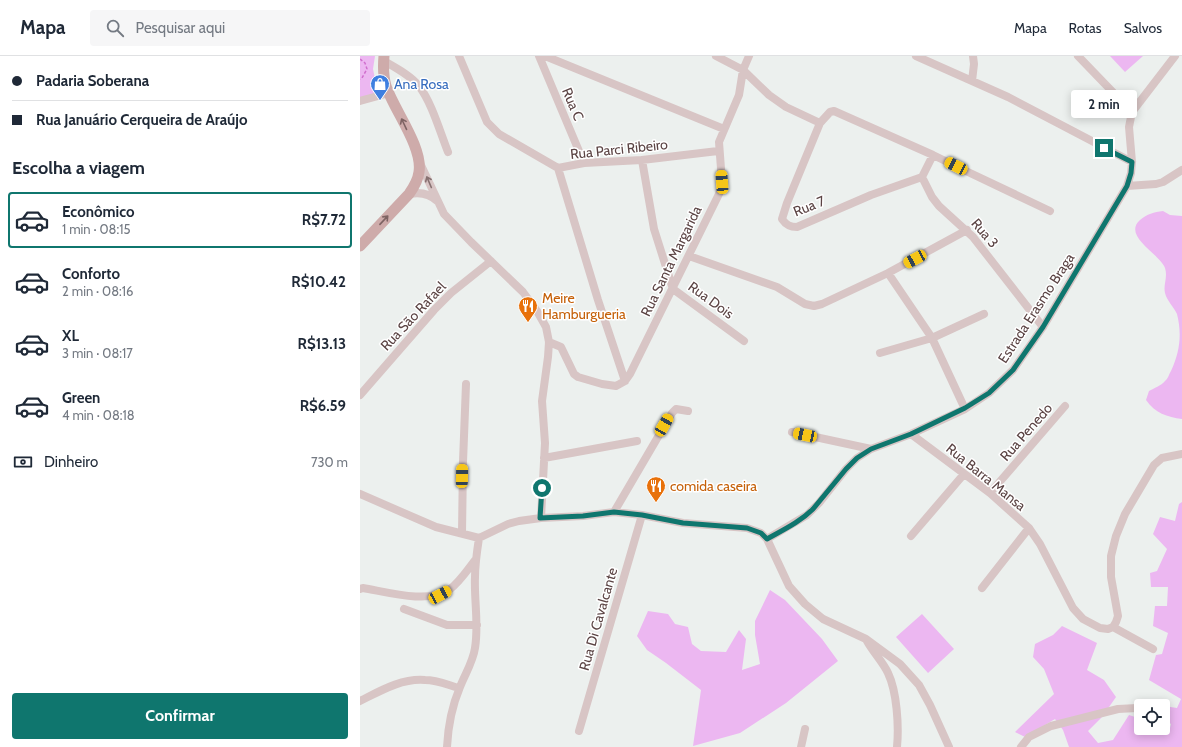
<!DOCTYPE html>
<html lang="pt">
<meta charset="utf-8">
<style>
body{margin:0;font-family:Cabin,sans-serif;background:#f6f6f7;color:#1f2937;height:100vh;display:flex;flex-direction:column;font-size:15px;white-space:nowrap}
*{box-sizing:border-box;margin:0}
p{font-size:13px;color:#747a83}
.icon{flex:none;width:22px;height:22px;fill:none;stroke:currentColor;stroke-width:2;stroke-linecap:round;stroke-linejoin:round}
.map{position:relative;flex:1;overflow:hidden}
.details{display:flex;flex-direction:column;background:#fff;width:360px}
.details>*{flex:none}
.top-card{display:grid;align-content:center;height:88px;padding:0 12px;background:#fff}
.controls{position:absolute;left:774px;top:643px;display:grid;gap:8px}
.controls a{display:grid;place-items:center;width:36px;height:36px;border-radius:4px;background:#fff;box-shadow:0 2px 10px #0003;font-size:20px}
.end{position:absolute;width:18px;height:18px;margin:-9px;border:5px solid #0f766e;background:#fff;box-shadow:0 0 0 2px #fff}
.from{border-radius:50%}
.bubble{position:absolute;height:28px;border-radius:4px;background:#fff;box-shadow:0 2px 10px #0003;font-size:13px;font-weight:700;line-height:28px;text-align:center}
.car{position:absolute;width:12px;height:24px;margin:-12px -6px;border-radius:5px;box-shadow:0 0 3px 1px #0007;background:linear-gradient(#f5c518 24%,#345 0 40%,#f5c518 0 76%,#345 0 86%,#f5c518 0)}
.top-card b{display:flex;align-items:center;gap:14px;height:38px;font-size:15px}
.top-card b+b{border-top:1px solid #e0e1e3}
.top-card i{width:10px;height:10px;background:#1f2937}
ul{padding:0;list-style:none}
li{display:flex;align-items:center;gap:12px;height:56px;margin:0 8px 6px;padding:0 4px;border:2px solid transparent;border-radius:4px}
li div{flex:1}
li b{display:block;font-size:15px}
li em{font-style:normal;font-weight:700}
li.selected{border-color:#0f766e}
li>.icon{width:36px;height:36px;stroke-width:1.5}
h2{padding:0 12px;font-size:18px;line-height:48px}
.pay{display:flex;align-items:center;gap:10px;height:44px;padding:0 12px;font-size:15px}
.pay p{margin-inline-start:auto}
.primary-button{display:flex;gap:8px;margin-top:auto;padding:8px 12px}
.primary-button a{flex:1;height:46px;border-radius:4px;background:#0f766e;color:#fff;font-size:16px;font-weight:700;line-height:46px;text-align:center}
header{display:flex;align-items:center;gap:24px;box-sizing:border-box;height:56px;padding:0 20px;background:#fff;border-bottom:1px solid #e0e1e3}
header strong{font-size:19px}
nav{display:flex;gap:22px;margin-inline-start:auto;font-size:14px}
.search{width:280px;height:36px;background:#f6f6f7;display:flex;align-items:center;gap:10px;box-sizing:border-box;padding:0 14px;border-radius:4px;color:#747a83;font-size:15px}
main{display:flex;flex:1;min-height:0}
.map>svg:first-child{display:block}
.green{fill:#ecb7f1}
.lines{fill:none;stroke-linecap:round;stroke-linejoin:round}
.path{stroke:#d06ecd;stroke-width:1.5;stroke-dasharray:3 2;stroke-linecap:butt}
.minor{stroke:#d8c5c5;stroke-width:8}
.major{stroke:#ceabaa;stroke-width:11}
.oneway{stroke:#7e6363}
.oneway2{stroke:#877171}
.route{stroke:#0f766e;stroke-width:5}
.labels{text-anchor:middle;stroke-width:3;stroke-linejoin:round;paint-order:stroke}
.shop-label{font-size:14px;fill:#366cbe;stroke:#fff;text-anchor:start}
.street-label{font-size:14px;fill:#5b4444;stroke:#fff}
.food-label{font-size:14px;fill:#c56008;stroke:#fff;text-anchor:start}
</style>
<header>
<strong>Mapa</strong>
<div class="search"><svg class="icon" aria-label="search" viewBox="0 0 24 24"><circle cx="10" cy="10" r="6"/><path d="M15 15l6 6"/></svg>Pesquisar aqui</div>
<nav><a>Mapa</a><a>Rotas</a><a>Salvos</a></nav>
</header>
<main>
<section class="details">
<div class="top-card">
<b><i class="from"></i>Padaria Soberana</b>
<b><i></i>Rua Januário Cerqueira de Araújo</b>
</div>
<h2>Escolha a viagem</h2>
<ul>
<li class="selected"><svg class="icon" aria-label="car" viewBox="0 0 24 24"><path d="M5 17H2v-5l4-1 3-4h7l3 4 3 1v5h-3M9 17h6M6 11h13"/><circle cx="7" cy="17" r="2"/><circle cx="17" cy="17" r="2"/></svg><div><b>Econômico</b><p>1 min · 08:15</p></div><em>R$7.72</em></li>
<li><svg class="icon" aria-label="car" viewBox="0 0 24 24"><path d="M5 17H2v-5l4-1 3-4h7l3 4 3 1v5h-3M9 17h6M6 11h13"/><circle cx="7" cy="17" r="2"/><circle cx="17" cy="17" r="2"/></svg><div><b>Conforto</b><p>2 min · 08:16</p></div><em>R$10.42</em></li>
<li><svg class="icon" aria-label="car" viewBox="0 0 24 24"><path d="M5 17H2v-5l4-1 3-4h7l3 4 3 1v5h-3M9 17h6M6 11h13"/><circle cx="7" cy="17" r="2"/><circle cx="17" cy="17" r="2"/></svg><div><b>XL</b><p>3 min · 08:17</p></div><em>R$13.13</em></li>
<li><svg class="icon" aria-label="car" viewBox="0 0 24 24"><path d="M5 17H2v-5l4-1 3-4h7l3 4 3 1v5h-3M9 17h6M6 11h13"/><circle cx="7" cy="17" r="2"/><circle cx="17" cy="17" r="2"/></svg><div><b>Green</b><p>4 min · 08:18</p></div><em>R$6.59</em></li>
</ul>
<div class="pay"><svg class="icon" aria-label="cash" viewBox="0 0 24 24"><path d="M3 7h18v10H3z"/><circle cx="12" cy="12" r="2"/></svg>Dinheiro<p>730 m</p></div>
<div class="primary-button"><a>Confirmar</a></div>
</section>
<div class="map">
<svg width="822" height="691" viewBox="0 0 822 691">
<rect width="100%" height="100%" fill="#ecf0ee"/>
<!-- green -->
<path class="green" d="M0,0H15L13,13L18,37L0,42Z
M750,0H783L765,16Z
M803,155L810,159L822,160V363C807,361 795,357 786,344L789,335C794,332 801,330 805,325C808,323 809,318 811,315C820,296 822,278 817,258C814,251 807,245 805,237C803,229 808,221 805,212C800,198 762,180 780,164C787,158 794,156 803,155Z
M822,446V691H709L703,674L695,663L665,681L655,676L694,638L684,613L673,601L675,588L693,579L702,570L737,587L727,614L744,624L756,641L742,661L728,675L738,687L753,684L769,659L781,663V672H797L801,677L809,676L811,668L803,662L804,650L817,652L821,643L789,624L796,599L802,598L808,577L793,570L795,550H807L808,531H791L790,517L797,515L807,493L793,478L800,461L815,465L819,448Z
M410,534L425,544L462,583L478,605L426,647L380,677L333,690L341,634L306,607L287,594L277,580L288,555L308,558L315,568L328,571L332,588L341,595L366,596L379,574L386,583L382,614L400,608L395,579V565Z
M562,558L594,593L568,617L536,581Z"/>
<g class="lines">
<!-- path -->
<path class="path" d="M0,3L5,7L7,13L2,22L0,23"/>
<!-- minor -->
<path class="minor" d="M99,0L127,66L139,78L198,112L224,107L282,104L358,95
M179,0L224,107
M185,0L364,73
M356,0L383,14L409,39L426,51L460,67
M556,0L648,41L772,106
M718,0L772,56
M24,5C36,12 50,19 59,30C72,47 80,76 88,96
M612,25L614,8L613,0
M0,45L29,37
M573,99L562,121L572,141L579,150L613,181L683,271
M282,104L294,173L313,233L384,285
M59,105L84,158L111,186L163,236L177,255L186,271L189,286L188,301L182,345L185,387L181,462
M198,112L238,244L265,325
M562,121L511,139L437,171C430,171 426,169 422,163L427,147L460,67L470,56L474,55L573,99L608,116L690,155
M767,130L796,128L803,126L822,114
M49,138C59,136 69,137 77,145
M329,200L417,231L445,248L454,250L462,248L528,217L607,174
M528,217L572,282L605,353
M189,286L201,291L214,318L218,321L242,328L256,330L265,325L270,318L359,138L362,126L359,86L379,39L383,14L389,0
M520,297L572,282L624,258
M0,339L74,254L91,237L131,205
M432,376L511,393
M551,378L630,437L669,472L680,488L713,552L723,563L740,572L748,573L753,571
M184,402L277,385
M630,437L705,350
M0,438L76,471L119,482L148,468L159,465L181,462L223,460L254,456L282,459L323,467L387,472L401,477L407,483L429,530L445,548L463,563L506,583L540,608L559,629L570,649L589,691
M254,456L312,357L316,353L328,355
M102,477L103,406L106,328
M551,480L604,418
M407,483L447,459L459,447L486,413L497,402L511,393L551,378L605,353L629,337L653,314L683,271L767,130L771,117L772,106L769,71L772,56L815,0
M622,532L669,472
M0,533L3,532C27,536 68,548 89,534C100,526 108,513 116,503
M44,553L87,569H117
M753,571L756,566L758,560L751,521V500L756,480L765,458L794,409L802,402L822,398
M753,571L793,593
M507,585C513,596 523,606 528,617C537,636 539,670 537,691
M0,645C20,635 42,622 65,624C77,624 88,629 99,632
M219,675L282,459
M87,691C88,671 92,650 100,631C105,618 113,606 115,592C119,568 114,545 115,521C115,508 117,495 119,482
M441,691L445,673
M661,691L669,681L691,670L758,653L777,652"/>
<!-- major -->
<path class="major" d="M0,190L49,138C54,131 58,124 59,116C63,91 34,54 26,30C23,20 23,11 24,0"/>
</g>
<!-- one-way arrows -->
<defs><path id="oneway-shaft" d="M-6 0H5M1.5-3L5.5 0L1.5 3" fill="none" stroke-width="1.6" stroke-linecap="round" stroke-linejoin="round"/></defs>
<g class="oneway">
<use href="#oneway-shaft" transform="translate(44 68) rotate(-115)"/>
<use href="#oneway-shaft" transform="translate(24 164) rotate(-47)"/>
</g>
<use class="oneway2" href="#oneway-shaft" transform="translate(69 126) rotate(-113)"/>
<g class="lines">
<!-- route -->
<path class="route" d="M182,432L180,462L223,460L254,456L282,459L323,467L387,472L401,477L407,483C423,474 440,466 453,453L486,413L497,402L511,393L551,378L605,352L629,337L653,314L683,271L767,130L771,117L772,106L744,92"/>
</g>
<!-- icons -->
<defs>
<g id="shop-pin" transform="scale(1)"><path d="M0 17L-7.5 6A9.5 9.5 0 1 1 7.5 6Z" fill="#3f7fe0" stroke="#fff"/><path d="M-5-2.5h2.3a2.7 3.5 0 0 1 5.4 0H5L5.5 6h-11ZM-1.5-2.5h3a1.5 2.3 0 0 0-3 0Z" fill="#fff"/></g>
<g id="restaurant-pin" transform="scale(1)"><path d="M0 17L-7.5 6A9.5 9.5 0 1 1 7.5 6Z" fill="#e8710a" stroke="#fff"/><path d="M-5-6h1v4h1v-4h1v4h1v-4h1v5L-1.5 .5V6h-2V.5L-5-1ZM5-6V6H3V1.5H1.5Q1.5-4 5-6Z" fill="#fff"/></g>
</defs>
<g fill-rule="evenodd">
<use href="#shop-pin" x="20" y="28"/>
<use href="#restaurant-pin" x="168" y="250"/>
<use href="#restaurant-pin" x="296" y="430"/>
</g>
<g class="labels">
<!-- shop labels -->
<g class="shop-label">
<text x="34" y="33">Ana Rosa</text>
</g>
<!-- street labels -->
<g class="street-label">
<text transform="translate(213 48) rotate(67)" y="5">Rua C</text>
<text transform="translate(259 93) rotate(-6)" y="5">Rua Parci Ribeiro</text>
<text transform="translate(449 150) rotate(-22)" y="5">Rua 7</text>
<text transform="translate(625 177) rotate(49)" y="5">Rua 3</text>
<text transform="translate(311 205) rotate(-64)" y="5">Rua Santa Margarida</text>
<text transform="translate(351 244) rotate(36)" y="5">Rua Dois</text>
<text transform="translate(676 252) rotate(-57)" y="5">Estrada Erasmo Braga</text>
<text transform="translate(53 260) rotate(-47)" y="5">Rua São Rafael</text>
<text transform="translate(666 376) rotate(-49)" y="5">Rua Penedo</text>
<text transform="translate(626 421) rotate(39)" y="5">Rua Barra Mansa</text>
<text transform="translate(238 563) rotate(-74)" y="5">Rua Di Cavalcante</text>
</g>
<!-- food labels -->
<g class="food-label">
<text x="182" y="247">Meire<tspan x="182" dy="16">Hamburgueria</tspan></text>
<text x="310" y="435">comida caseira</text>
</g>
</g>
</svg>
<div class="controls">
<a><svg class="icon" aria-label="locate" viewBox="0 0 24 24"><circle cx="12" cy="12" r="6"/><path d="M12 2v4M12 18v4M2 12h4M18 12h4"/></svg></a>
</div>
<i class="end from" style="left:182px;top:432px"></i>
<i class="end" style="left:744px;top:92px"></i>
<div class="bubble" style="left:711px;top:34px;width:66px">2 min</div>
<i class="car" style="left:596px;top:110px;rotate:297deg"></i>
<i class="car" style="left:362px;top:126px;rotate:356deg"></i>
<i class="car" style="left:555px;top:203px;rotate:242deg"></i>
<i class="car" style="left:304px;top:369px;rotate:30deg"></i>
<i class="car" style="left:445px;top:379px;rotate:282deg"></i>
<i class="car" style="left:102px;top:420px;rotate:1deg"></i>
<i class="car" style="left:80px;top:539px;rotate:62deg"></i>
</div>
</main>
